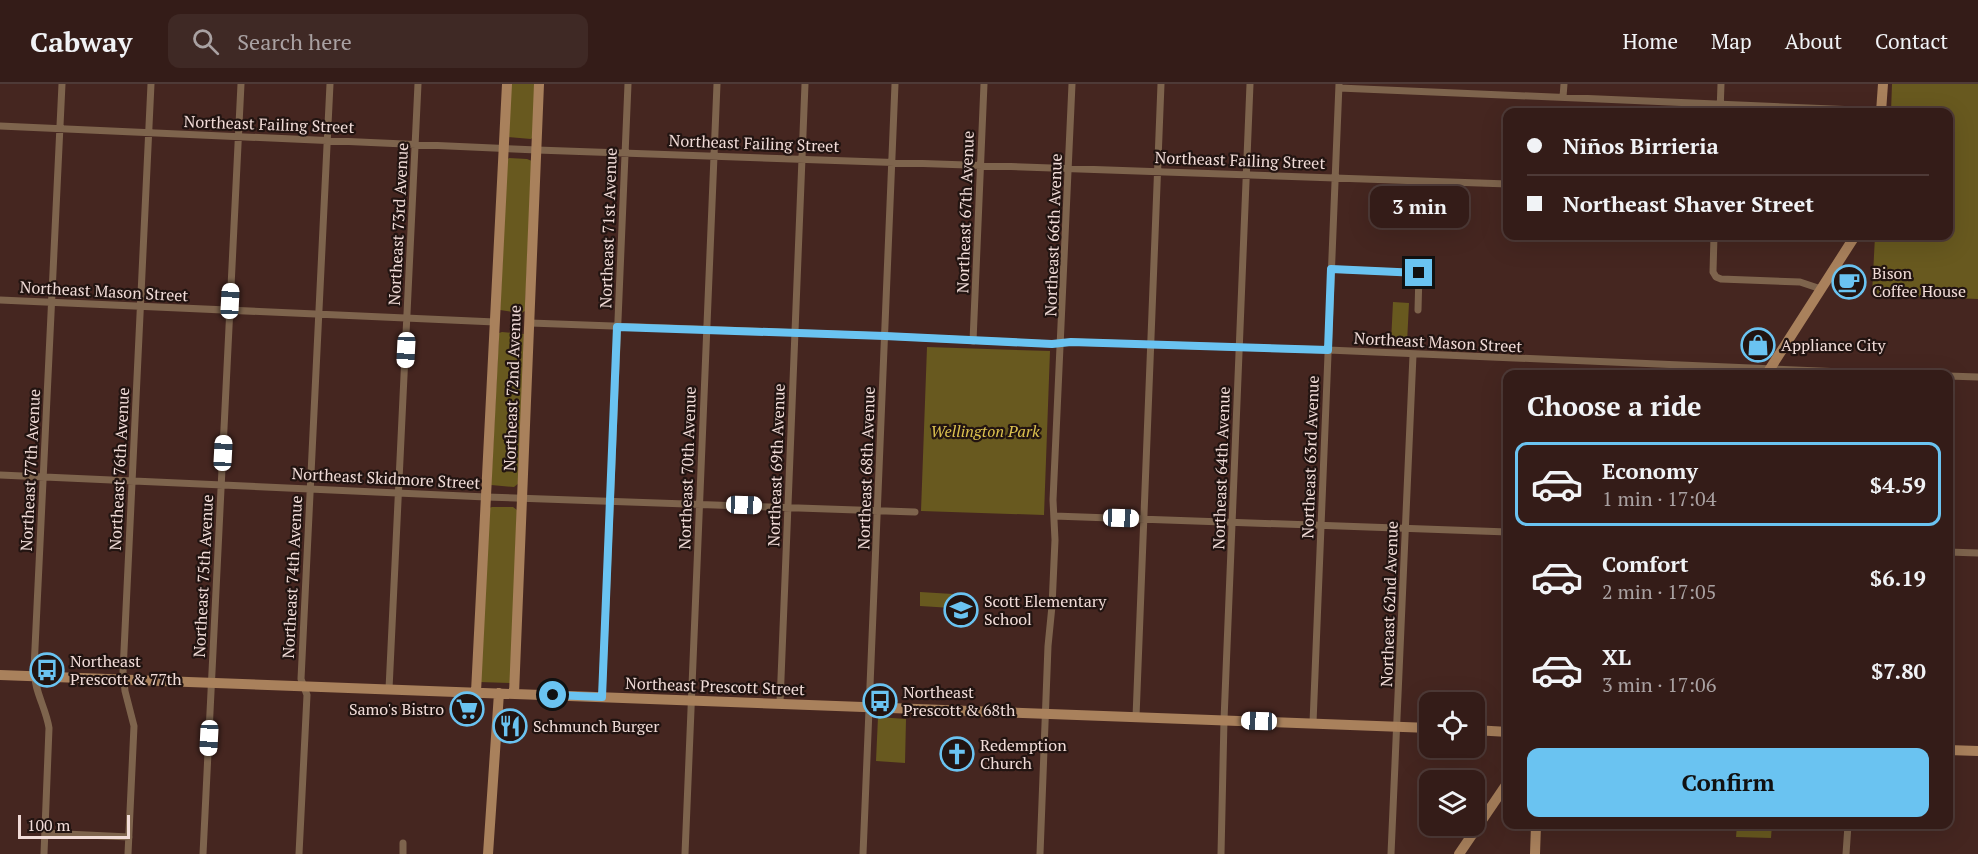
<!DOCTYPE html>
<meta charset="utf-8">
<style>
body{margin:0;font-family:"PT Serif",serif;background:#3f2925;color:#f1f3f6;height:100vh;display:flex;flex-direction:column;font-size:22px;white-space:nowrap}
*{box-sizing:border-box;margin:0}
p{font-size:20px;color:#a9a1a2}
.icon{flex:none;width:33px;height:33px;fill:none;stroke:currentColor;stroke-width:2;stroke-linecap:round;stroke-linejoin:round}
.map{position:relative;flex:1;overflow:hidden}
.side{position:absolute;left:1503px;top:286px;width:450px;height:459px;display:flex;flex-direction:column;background:#341c18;border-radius:12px;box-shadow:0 6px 24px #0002,0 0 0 2px #4e3a37}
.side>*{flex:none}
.top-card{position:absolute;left:1503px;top:24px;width:450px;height:132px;border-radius:12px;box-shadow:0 6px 24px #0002,0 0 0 2px #4e3a37;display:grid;align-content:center;height:132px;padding:0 24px;background:#341c18}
.buttons{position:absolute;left:1419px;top:608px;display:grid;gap:12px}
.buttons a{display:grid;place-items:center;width:66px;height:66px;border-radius:12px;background:#341c18;box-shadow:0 6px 24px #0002,0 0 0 2px #4e3a37;font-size:30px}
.scale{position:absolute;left:18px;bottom:15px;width:112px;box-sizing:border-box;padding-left:6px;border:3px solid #f1dcd8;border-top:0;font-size:16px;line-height:21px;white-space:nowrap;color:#f1dcd8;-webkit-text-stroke:4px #221411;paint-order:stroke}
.end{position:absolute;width:27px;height:27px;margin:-14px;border:8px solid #6ac3f1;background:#111;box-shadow:0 0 0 3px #111}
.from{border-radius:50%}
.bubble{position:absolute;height:42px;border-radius:12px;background:#341c18;box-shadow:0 6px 24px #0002,0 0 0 2px #4e3a37;font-size:20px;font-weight:600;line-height:42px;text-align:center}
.car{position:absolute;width:18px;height:36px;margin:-18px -9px;border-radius:8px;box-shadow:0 0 4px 2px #0007;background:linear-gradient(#fff 24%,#345 0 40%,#fff 0 76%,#345 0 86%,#fff 0)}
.top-card b{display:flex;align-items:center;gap:21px;height:57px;font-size:22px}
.top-card b+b{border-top:2px solid #4e3a37}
.top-card i{width:15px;height:15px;background:#f1f3f6}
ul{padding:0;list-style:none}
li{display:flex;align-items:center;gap:18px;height:84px;margin:0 12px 9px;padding:0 12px;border:3px solid transparent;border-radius:12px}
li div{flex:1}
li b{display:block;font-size:22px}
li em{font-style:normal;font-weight:600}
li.selected{border-color:#6ac3f1}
li>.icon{width:54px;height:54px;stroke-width:1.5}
h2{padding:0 24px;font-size:27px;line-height:72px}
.button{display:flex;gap:12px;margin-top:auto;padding:12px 24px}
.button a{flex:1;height:69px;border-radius:12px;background:#6ac3f1;color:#111;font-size:24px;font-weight:600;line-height:69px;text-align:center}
header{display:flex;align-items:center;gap:36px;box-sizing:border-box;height:84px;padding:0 30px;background:#341c18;border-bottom:2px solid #4e3a37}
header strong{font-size:28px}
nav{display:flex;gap:33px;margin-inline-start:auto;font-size:21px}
.search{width:420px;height:54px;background:#3f2925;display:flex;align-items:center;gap:15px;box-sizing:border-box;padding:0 21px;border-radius:12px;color:#a9a1a2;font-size:22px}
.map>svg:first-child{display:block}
.green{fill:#68591f}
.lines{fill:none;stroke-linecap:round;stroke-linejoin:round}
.street{stroke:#7e644d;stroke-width:7}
.secondary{stroke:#a9815c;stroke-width:10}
.route{stroke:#6ac3f1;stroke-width:8}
.labels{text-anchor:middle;stroke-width:4.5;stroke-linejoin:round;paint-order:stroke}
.street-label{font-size:16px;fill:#f1dcd8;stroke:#221411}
.poi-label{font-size:16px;fill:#f1dcd8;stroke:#221411;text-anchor:start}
.park-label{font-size:16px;font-style:italic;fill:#dcc14f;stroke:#221411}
</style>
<header>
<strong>Cabway</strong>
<div class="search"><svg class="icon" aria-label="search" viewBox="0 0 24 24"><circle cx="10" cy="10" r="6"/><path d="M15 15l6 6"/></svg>Search here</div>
<nav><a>Home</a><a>Map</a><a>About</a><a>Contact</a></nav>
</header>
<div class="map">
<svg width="1978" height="770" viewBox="0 0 1978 770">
<rect width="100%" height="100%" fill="#452620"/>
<!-- green -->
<path class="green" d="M509,0H536L533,53L531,55L508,53Z
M1892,0H1978V215L1872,211L1875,152H1948V28H1891Z
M509,74L527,75L532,77L525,227L521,229L500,226L507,76Z
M1393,218L1409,219L1407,259L1391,258Z
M502,248L524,250L519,399L514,403L491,401L499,249Z
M927,263L1050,267L1044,431L921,427Z
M492,423H513L517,426L511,599L479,598L489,424Z
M920,508L953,510L952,524L920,522Z
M878,633L906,635L905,679L876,677Z
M1737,741H1772L1771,754L1736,753Z"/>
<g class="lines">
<!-- street -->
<path class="street" d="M1339,4L1881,27
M1563,13L1564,0
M1720,28L1721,0
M0,42L537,66L1508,100
M1714,152L1713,188L1716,193L1721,195L1800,198L1821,205
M1331,185L1419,189L1418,226
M0,216L495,238
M530,239L885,252L1052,260L1071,258L1328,266L1914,291
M973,257L984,0
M1948,292L1978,293
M0,391L486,413L915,428
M1054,432L1508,448
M1948,468L1978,469
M389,605L418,0
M602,613L628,0
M780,619L805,0
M1136,633L1161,0
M1313,639L1339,0
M45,749L129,753
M44,770L49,644C46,624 34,607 34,585L62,0
M128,770L134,642L125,607L123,588L151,0
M203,770L241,0
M299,770L307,611L301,595L330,0
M403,770V759
M685,770L717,0
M863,770L895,0
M1040,770L1048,562L1052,522L1055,456L1053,416L1072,0
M1221,770L1224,636L1250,0
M1391,770L1413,271
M1846,770L1848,741"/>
<!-- secondary -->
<path class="secondary" d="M1881,28L1883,0
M1766,291L1855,152
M0,591L1430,644
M476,608L507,0
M514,610L539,0
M1474,646L1508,648
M1948,666L1978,667
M488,770L499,609
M1459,770L1508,698
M1535,770L1536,741"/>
</g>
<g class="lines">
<!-- route -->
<path class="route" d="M553,611L602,613L617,243L885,252L1052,260L1071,258L1328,266L1331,185L1419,189"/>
</g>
<!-- icons -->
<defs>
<g id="cafe-ring" transform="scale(1.725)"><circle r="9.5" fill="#221411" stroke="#6ac3f1" stroke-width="1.5"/><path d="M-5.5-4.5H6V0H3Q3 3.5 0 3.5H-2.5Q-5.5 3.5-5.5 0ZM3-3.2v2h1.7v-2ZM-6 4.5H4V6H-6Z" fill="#6ac3f1"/></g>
<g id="shop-ring" transform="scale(1.725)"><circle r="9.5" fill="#221411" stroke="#6ac3f1" stroke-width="1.5"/><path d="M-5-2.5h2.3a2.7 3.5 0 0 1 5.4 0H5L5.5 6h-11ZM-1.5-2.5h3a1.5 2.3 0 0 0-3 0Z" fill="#6ac3f1"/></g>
<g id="school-ring" transform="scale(1.725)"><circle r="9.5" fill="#221411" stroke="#6ac3f1" stroke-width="1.5"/><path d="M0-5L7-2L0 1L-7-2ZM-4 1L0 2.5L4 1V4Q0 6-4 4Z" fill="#6ac3f1"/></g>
<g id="bus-ring" transform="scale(1.725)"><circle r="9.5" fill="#221411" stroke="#6ac3f1" stroke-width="1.5"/><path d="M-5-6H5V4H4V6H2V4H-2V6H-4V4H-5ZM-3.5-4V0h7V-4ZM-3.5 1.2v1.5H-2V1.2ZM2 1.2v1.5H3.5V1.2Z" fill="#6ac3f1"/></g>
<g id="supermarket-ring" transform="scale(1.725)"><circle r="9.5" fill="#221411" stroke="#6ac3f1" stroke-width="1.5"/><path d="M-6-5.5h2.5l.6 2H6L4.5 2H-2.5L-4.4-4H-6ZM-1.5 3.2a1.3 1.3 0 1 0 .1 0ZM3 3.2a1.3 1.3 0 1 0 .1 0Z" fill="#6ac3f1"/></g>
<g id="restaurant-ring" transform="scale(1.725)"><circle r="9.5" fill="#221411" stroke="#6ac3f1" stroke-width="1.5"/><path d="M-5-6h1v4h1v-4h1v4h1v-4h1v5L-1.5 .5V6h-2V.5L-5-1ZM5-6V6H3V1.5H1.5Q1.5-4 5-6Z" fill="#6ac3f1"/></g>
<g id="church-ring" transform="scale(1.725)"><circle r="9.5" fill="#221411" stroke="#6ac3f1" stroke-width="1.5"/><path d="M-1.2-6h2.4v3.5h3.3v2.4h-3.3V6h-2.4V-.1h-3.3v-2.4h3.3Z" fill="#6ac3f1"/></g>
</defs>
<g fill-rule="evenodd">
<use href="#cafe-ring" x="1849" y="198"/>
<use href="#shop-ring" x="1758" y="261"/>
<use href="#school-ring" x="961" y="526"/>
<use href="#bus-ring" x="47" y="586"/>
<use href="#bus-ring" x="880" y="617"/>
<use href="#supermarket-ring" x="467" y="625"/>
<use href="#restaurant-ring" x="510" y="642"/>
<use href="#church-ring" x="957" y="670"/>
</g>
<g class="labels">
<!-- street labels -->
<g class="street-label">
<text transform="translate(269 40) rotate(2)" y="6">Northeast Failing Street</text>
<text transform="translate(754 59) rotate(2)" y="6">Northeast Failing Street</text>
<text transform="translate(1240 76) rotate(2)" y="6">Northeast Failing Street</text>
<text transform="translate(965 128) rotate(-88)" y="6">Northeast 67th Avenue</text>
<text transform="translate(398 140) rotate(-87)" y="6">Northeast 73rd Avenue</text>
<text transform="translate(608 144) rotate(-88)" y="6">Northeast 71st Avenue</text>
<text transform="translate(1053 151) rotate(-88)" y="6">Northeast 66th Avenue</text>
<text transform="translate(104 207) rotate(3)" y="6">Northeast Mason Street</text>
<text transform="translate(1438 258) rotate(3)" y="6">Northeast Mason Street</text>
<text transform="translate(512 304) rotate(-88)" y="6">Northeast 72nd Avenue</text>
<text transform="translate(1310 373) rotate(-88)" y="6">Northeast 63rd Avenue</text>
<text transform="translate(776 381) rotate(-88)" y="6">Northeast 69th Avenue</text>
<text transform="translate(687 384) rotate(-88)" y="6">Northeast 70th Avenue</text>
<text transform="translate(866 384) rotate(-88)" y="6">Northeast 68th Avenue</text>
<text transform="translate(1221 384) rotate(-88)" y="6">Northeast 64th Avenue</text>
<text transform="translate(119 385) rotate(-87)" y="6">Northeast 76th Avenue</text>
<text transform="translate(30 386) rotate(-87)" y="6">Northeast 77th Avenue</text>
<text transform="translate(386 394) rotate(3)" y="6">Northeast Skidmore Street</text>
<text transform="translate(203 492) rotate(-87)" y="6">Northeast 75th Avenue</text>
<text transform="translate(292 493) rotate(-87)" y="6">Northeast 74th Avenue</text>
<text transform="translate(1389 520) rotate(-88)" y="6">Northeast 62nd Avenue</text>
<text transform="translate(715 602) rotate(2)" y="6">Northeast Prescott Street</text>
</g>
<!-- poi labels -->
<g class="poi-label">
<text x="1872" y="195">Bison<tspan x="1872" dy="18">Coffee House</tspan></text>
<text x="1781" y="267">Appliance City</text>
<text x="984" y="523">Scott Elementary<tspan x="984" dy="18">School</tspan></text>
<text x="70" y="583">Northeast<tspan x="70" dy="18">Prescott &amp; 77th</tspan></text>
<text x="903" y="614">Northeast<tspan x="903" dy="18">Prescott &amp; 68th</tspan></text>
<text x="444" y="631" text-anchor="end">Samo's Bistro</text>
<text x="533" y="648">Schmunch Burger</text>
<text x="980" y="667">Redemption<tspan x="980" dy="18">Church</tspan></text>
</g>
<!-- park labels -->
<g class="park-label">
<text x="985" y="353">Wellington Park</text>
</g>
</g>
</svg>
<div class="buttons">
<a><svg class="icon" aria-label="locate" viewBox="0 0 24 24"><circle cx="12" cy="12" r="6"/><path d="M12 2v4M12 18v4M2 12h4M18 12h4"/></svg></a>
<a><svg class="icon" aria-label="layers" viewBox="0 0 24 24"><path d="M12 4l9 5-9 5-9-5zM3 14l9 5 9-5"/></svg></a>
</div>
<div class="scale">100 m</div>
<i class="end from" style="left:553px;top:611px"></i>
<i class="end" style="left:1419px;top:189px"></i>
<div class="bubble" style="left:1370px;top:102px;width:99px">3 min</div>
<i class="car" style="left:230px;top:217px;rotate:3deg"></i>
<i class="car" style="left:406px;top:266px;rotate:183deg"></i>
<i class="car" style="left:223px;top:369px;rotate:3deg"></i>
<i class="car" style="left:744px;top:421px;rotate:92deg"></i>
<i class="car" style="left:1121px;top:434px;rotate:92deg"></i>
<i class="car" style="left:1259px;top:637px;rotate:272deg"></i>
<i class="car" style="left:209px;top:654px;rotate:183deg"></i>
<div class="top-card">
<b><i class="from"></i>Niños Birrieria</b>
<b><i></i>Northeast Shaver Street</b>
</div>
<section class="side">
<h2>Choose a ride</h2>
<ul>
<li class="selected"><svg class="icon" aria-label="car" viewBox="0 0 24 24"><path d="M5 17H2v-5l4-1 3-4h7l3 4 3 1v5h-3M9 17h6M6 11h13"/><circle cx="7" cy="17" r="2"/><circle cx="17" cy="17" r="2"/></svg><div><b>Economy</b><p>1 min · 17:04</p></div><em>$4.59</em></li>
<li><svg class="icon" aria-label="car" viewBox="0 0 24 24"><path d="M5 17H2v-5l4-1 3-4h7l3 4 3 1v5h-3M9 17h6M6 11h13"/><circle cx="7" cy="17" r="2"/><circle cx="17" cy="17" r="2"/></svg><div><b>Comfort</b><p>2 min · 17:05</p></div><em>$6.19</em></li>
<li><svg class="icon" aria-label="car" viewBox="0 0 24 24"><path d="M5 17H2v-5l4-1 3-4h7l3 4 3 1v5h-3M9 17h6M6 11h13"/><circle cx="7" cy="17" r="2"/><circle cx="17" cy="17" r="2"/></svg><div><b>XL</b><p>3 min · 17:06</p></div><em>$7.80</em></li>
</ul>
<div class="button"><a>Confirm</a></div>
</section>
</div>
